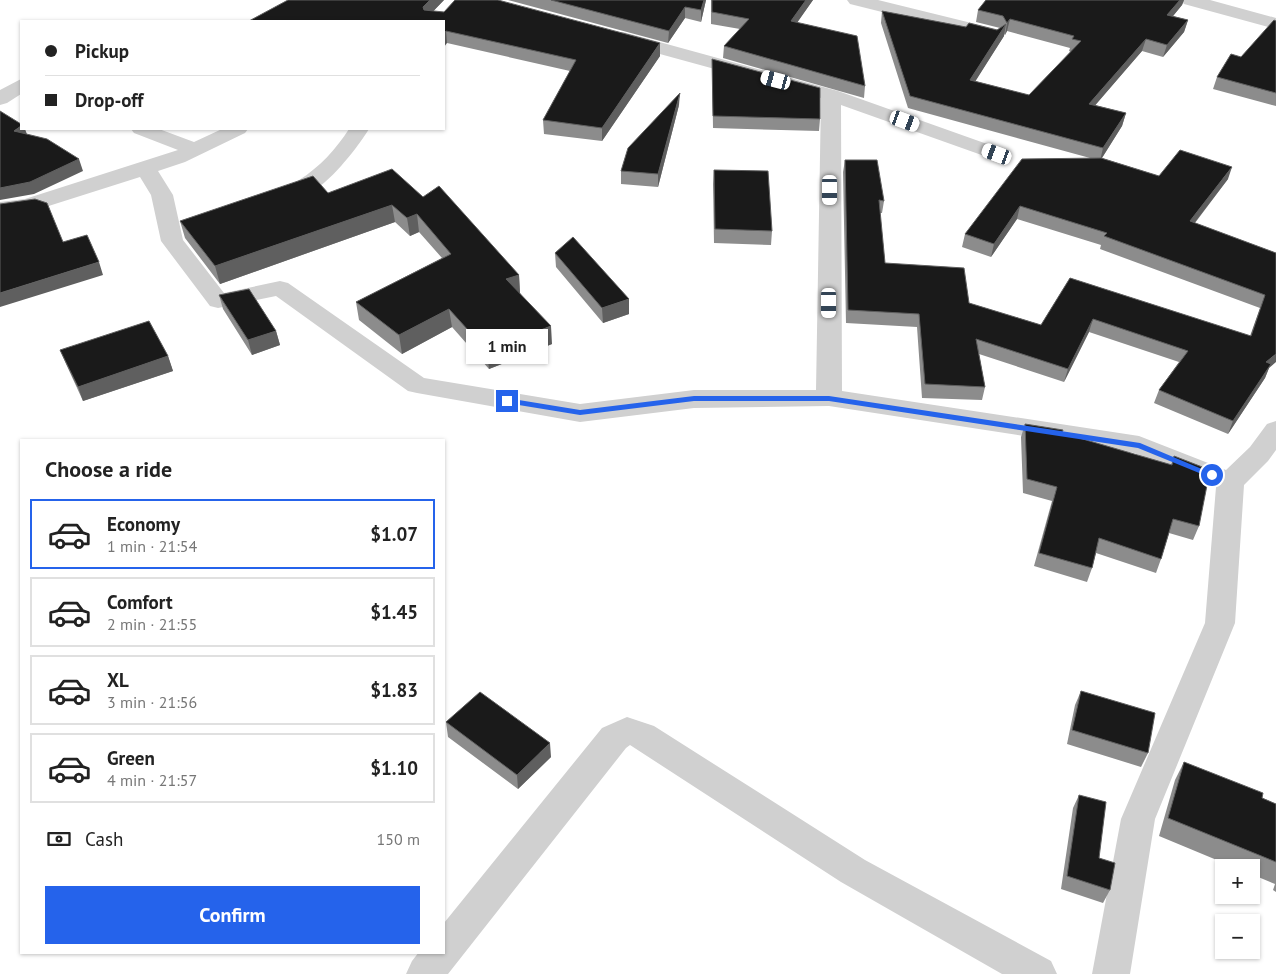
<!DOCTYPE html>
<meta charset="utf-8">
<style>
body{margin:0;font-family:"PT Sans",sans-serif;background:#f2f2f2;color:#222;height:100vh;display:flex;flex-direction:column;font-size:19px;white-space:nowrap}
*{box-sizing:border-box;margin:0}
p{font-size:16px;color:#767676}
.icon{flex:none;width:28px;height:28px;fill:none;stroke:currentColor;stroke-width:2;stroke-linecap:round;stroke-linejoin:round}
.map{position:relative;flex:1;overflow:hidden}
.drawer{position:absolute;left:20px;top:439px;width:425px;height:515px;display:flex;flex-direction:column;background:#fff;border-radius:0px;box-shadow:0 1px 4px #0004}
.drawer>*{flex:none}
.top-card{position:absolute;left:20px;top:20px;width:425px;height:110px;border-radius:0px;box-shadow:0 1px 4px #0004;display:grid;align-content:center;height:110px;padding:0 25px;background:#fff}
.fabs{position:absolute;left:1215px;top:859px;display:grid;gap:10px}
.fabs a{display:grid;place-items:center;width:45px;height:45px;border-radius:0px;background:#fff;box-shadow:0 1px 4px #0004;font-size:25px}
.end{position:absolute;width:22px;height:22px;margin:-11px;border:6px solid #2563eb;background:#fff;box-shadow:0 0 0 2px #fff}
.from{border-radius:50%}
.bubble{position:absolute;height:35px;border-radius:0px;background:#fff;box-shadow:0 1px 4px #0004;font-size:16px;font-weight:800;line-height:35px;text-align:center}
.car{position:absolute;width:15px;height:30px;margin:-15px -8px;border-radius:6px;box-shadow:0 0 4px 1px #0007;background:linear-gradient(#fff 24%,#345 0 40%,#fff 0 76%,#345 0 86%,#fff 0)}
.top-card b{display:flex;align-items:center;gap:18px;height:48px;font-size:19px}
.top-card b+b{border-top:1px solid #e0e0e0}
.top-card i{width:12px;height:12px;background:#222}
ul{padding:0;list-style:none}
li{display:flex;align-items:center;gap:15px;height:70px;margin:0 10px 8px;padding:0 15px;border:2px solid #e0e0e0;border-radius:0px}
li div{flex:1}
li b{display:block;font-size:19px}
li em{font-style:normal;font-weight:800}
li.on{border-color:#2563eb}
li>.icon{width:45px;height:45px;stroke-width:1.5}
h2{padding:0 25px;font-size:22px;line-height:60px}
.pay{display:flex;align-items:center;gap:12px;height:55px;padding:0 25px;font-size:19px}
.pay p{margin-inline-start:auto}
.action{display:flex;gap:10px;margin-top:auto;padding:10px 25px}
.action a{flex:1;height:58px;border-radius:0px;background:#2563eb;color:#fff;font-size:20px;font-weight:800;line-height:58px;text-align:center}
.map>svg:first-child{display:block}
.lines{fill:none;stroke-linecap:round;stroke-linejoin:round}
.minor{fill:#d0d0d0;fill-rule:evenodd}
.wall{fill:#8c8c8c;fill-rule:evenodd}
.shaded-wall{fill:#5f5f5f}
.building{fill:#1a1a1a;stroke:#5f5f5f}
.route{fill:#2563eb}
</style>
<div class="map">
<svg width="1276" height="974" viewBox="0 0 1276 974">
<rect width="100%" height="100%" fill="#fff"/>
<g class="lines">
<!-- minor -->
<path class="minor" d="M847,0H878L1000,30L1003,34L1000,38L994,40L850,4Z
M1181,0H1210L1276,18V29L1184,4Z
M623,32L838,91L1004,150L1007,154L1004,158L997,160L990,158L841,105L842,391L1139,436L1226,470L1250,447L1267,424L1276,421V450L1268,461L1244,485L1235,623L1155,819L1130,974H1092L1121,819L1205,623L1216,487L1134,453L829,406L694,408L580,422L417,393L408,391L276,296L218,308L210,306L161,241L151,195L140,177L36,210L0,216V202L25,199L178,150L134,133L131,129H159L194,142L222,129H248L245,133L185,162L158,171L173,195L183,240L224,293L280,281L288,283L424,378L580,404L694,390H816L821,98L616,42L614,38L616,34Z
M21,79V94L7,103L0,105V90Z
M349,129H369C353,154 311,210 276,202L273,197C279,189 291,186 299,180C320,167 336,149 349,129Z
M627,717L654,726L865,860L1051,961L1057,974H1002L841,882L630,745L626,748L448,974H406L412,961L419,952H444V923L602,728Z"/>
</g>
<!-- wall -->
<path class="wall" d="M288,0H444L433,11L660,56L602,141L544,134L543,120L570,71L447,43Z
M508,0H706L701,22L685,18L668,43Z
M711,0H813L797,22L865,86L864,98L723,58L724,46L740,29L711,24Z
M986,0H1184L1182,5L1173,16L1188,20L1184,32L1163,57L1142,51L1095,105L1126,113L1122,126L1102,158L1159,176L1228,179L1195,223L1276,253L1269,368L1265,378L1228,434L1154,403L1159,390L1179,362L1089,332L1064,382L979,354L985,387L982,400L922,398L917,327L846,323L843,172L845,160L884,201L882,213H880L885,263L969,303L1041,325L1070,278L1250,336L1260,308L1100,249L1101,245L1017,219L991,257L962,247L965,234L1090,158L908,108L881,23L882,11L966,27L997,30L1000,28L976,22L978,10ZM1007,31L1070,48L1069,51L1071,52L1029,95L975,81L1004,36V34L1005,35Z
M1276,21V106L1213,89L1217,77L1241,57Z
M712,59L820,119L819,131L713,128Z
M679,105L658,187L621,184V171Z
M714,170L772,231L771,245L714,243L713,184Z
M328,193L423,197L519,275L520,293L552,344L489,369L452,327L402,354L359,320L356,302L442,258L419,232L410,236L395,222L220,284L185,238L180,221Z
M555,253L629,299V314L603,323L556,267Z
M219,295L276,331L280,345L252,355L223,309Z
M60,350L168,356L173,371L83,401L66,364Z
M1025,424L1062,433L1171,465L1174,456L1199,526L1193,540L1169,533L1161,559L1156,573L1096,553L1092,568L1087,582L1034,566L1052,501L1023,493L1021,437Z
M1081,691L1148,753L1141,767L1067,744L1075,705Z
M446,722L551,757L518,789L448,737Z
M1184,762L1276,804V892L1273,890L1275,884L1251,874V868H1236L1159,836L1175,780Z
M1079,795L1099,858L1110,890L1103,903L1061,889L1073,808Z"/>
<!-- shaded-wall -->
<path class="shaded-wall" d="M430,0H444L425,20L423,7Z
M704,0H706L701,22V10Z
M806,0H813L790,33L791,21Z
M1180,0H1184L1182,5L1164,27L1167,15Z
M685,7V18L668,43L669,31Z
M1010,19L1007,31L1005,35L1007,23Z
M1188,20L1184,32L1163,57L1167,45Z
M1006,24L1004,36L968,93L970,80Z
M446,31L447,43L444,47V33Z
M1146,39L1142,51L1086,116L1089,104Z
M660,43V56L602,141V128Z
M680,93L679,105L658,187V174Z
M1126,113L1122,126L1100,161L1103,148Z
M21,126V129H25L28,137L14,131Z
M79,159L83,171L34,194L0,200V188Z
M1232,167L1228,179L1186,234L1190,221Z
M392,205L395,222L220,284L215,266Z
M1020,206L1017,219L991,257L994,244Z
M417,214L419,232L410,236L407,218Z
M99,262L103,275L0,307V293Z
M519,275L520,293L508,297L506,279Z
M629,299V314L603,323L602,308Z
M449,309L452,327L402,354L399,335Z
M1093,319L1089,332L1064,382L1068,369Z
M551,326L552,344L489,369L487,351Z
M276,331L280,345L252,355L248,340Z
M1276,354V362L1269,368L1265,378L1228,434L1233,421L1266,362Z
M168,356L173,371L83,401L78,387Z
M550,743L551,757L518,789L517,775Z"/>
<!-- building -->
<path class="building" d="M288,0H430L423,7L424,10L444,12L455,0H498L660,43L602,128L543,120L576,60L446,31L444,33V21H249Z
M551,0H704L701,10L685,7L669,31Z
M712,0H806L791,21L857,36L865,86L724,46L749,19L712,12Z
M986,0H1180L1167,15L1188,20L1167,45L1146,39L1089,104L1126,113L1103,148L910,96L882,11L966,27L969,23L997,30L1006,24L970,80L1029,95L1081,41L1072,39L1074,36L1010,19L1007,23L1003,16L978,10Z
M1274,20L1276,21V93L1217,77L1231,54L1241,57Z
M712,59L820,88V119L713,116Z
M680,93L658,174L621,171L628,148Z
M0,111L21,124V126L14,131L47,139L79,159L30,182L0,188Z
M1180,150L1232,167L1190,221L1276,253V354L1266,362L1271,364L1233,421L1159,390L1188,351L1093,319L1068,369L976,339L985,387L925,384L919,314L848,310L845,160H877L884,201L879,200L885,263L964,268L969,303L1041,325L1070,278L1251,336L1265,295L1104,236L1107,233L1020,206L994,244L965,234L1022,159L1101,158L1159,176Z
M392,169L423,197L439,186L519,275L506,279L551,326L487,351L449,309L399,335L356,302L451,254L417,214L407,218L392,205L215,266L180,221L313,176L328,193Z
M714,170L768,171L772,231L715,229Z
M35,199L47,203L63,242L87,235L99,262L0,293V204Z
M573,237L629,299L602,308L555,253Z
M249,289L276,331L248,340L219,295Z
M149,321L168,356L78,387L60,350Z
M1025,424L1063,430L1062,433L1172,465L1174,456L1210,470L1199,526L1173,519L1161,559L1099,538L1092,568L1039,553L1057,487L1027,479Z
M1081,691L1155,713L1148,753L1072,730Z
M480,692L550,743L517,775L446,722Z
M1184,762L1263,793L1262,798L1276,804V862L1168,818Z
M1079,795L1106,802L1099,858L1115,863L1110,890L1067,876Z"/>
<!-- route -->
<path class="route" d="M694,396H829L1140,443L1216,475L1209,477L1138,448L829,401H694L580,415L507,403L503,401L507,398L580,410Z"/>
</svg>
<div class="fabs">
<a>+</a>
<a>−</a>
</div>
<i class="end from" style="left:1212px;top:475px"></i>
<i class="end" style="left:507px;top:401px"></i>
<div class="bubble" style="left:466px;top:329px;width:82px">1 min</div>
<i class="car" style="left:776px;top:80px;rotate:285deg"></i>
<i class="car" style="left:905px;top:121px;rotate:110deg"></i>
<i class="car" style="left:997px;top:154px;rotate:290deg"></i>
<i class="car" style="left:830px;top:190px;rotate:180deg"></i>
<i class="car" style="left:829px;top:303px;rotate:180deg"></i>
<div class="top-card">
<b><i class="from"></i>Pickup</b>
<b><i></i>Drop-off</b>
</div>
<section class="drawer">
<h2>Choose a ride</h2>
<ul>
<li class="on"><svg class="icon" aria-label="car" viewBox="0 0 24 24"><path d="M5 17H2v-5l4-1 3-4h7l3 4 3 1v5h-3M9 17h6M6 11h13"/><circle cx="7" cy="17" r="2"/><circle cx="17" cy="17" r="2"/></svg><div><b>Economy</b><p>1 min · 21:54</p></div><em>$1.07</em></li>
<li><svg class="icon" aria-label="car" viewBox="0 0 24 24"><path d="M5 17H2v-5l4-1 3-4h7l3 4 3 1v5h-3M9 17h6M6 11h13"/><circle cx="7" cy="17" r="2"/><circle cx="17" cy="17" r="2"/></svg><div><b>Comfort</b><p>2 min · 21:55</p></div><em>$1.45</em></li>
<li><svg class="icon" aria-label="car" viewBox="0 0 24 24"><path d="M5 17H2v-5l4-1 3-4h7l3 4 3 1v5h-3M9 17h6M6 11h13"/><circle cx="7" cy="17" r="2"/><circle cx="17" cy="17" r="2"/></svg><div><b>XL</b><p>3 min · 21:56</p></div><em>$1.83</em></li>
<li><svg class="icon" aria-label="car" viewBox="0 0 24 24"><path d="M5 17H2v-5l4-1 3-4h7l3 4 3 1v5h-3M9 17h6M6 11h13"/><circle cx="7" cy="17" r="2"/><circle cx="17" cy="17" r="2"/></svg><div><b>Green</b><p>4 min · 21:57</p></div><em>$1.10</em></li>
</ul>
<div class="pay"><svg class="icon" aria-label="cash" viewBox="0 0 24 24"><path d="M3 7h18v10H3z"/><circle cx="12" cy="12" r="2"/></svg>Cash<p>150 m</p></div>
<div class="action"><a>Confirm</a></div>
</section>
</div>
